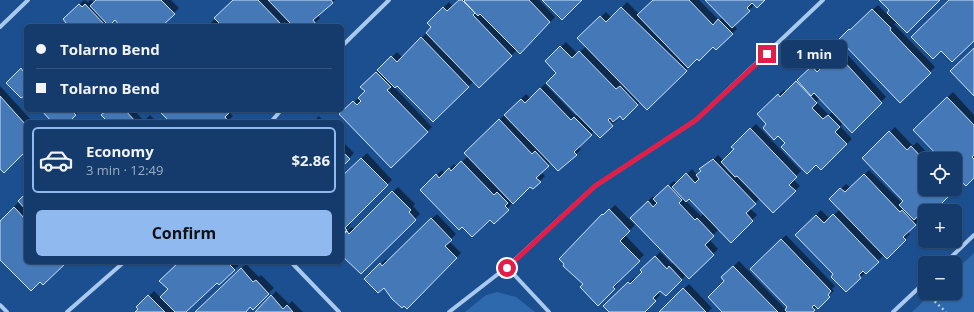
<!DOCTYPE html>
<meta charset="utf-8">
<style>
body{margin:0;font-family:"Open Sans",sans-serif;background:#1d4271;color:#f1f3f6;height:100vh;display:flex;flex-direction:column;font-size:15px;white-space:nowrap}
*{box-sizing:border-box;margin:0}
p{font-size:13px;color:#9dadc1}
.icon{flex:none;width:22px;height:22px;fill:none;stroke:currentColor;stroke-width:2;stroke-linecap:round;stroke-linejoin:round}
.map{position:relative;flex:1;overflow:hidden}
.panel{position:absolute;left:24px;top:120px;width:320px;height:144px;display:flex;flex-direction:column;background:#143b6b;border-radius:6px;box-shadow:0 1px 3px #0004,0 0 0 1px #33557e}
.panel>*{flex:none}
.banner{position:absolute;left:24px;top:24px;width:320px;height:88px;border-radius:6px;box-shadow:0 1px 3px #0004,0 0 0 1px #33557e;display:grid;align-content:center;height:88px;padding:0 12px;background:#143b6b}
.tools{position:absolute;left:918px;top:152px;display:grid;gap:8px}
.tools a{display:grid;place-items:center;width:44px;height:44px;border-radius:6px;background:#143b6b;box-shadow:0 1px 3px #0004,0 0 0 1px #33557e;font-size:20px}
.end{position:absolute;width:18px;height:18px;margin:-9px;border:5px solid #e11d48;background:#fff;box-shadow:0 0 0 2px #fff}
.from{border-radius:50%}
.bubble{position:absolute;height:28px;border-radius:6px;background:#143b6b;box-shadow:0 1px 3px #0004,0 0 0 1px #33557e;font-size:13px;font-weight:700;line-height:28px;text-align:center}
.banner b{display:flex;align-items:center;gap:14px;height:38px;font-size:15px}
.banner b+b{border-top:1px solid #33557e}
.banner i{width:10px;height:10px;background:#f1f3f6}
ul{padding:7px 0 0;list-style:none}
li{display:flex;align-items:center;gap:12px;height:66px;margin:0 8px 6px;padding:0 4px;border:2px solid transparent;border-radius:6px}
li div{flex:1}
li b{display:block;font-size:15px}
li em{font-style:normal;font-weight:700}
li.on{border-color:#90b9f0}
li>.icon{width:36px;height:36px;stroke-width:1.5}
.primary-button{display:flex;gap:8px;margin-top:auto;padding:8px 12px}
.primary-button a{flex:1;height:46px;border-radius:6px;background:#90b9f0;color:#111;font-size:16px;font-weight:700;line-height:46px;text-align:center}
.map>svg:first-child{display:block}
.green{fill:#2e69ad}
.shadow{fill:#0007;fill-rule:evenodd}
.building{fill:#4478b7;stroke:#cfe3fa}
.lines{fill:none;stroke-linecap:round;stroke-linejoin:round}
.path{stroke:#a9c9ee;stroke-width:2.5;stroke-dasharray:2 3;stroke-linecap:butt}
.street{stroke:#a9c9ee;stroke-width:4}
.route{stroke:#e11d48;stroke-width:5}
</style>
<div class="map">
<svg width="974" height="312" viewBox="0 0 974 312">
<rect width="100%" height="100%" fill="#1b4f8f"/>
<!-- green -->
<path class="green" d="M974,253V312H912L932,293H955V271Z
M497,292L516,297L535,312H465L486,295Z"/>
<!-- shadow -->
<path class="shadow" d="M84,0L88,2L91,0L94,3L97,0H171L179,8L161,26H122L115,19L112,22L116,26H64L67,23L64,19Z
M234,0H335L318,16L320,18L312,26H208Z
M460,0H539L555,17L520,53L517,50L479,86L474,81L433,121L397,84L394,87L432,127L391,166L341,114L366,91L361,87L397,52L403,58L432,27L428,23L449,2L453,7Z
M654,0H699L719,20L723,17L707,0H763L755,4L734,25L737,29L716,49L713,46L697,58L647,109L640,102L623,118L620,114L616,118L617,120L600,137L594,131L578,146L581,149L576,154L551,162L541,172L545,176L533,188L530,185L494,222L490,218L422,190L442,170L445,174L454,164L457,167L468,156L465,153L526,94L530,98L545,84L576,116L578,114L558,73L546,61L566,42L578,54L586,46L579,38L606,12L612,18L627,2L639,14Z
M881,0H939L894,24L935,67L900,101L840,39L878,5L887,14L891,10Z
M836,42L886,97L852,131L844,123L840,126L852,139L821,169L786,143L759,114L784,90L786,92L818,62L814,58L830,43L832,46ZM820,98L833,112L829,115L816,102Z
M26,65V93L7,83Z
M0,86L33,122H26V150L0,167Z
M953,92L974,115V177L957,176L955,178V159H942L915,130Z
M42,110H80L68,122H54Z
M108,110H134L144,121L150,115L157,122H109Z
M159,110H231L229,112L233,116L227,122H171Z
M319,116L324,122H313Z
M756,124L801,171L793,179L800,186L773,211L760,198L750,208L757,215L731,241L719,229L709,239L718,249L689,278L686,275L666,295L660,289L657,292L660,295L646,310L648,312H610L605,306L634,278L635,280L643,272L642,270L660,252L672,264L674,262L631,218L653,196L655,199L674,181L677,184L692,169L697,175L712,158L713,160L718,155L724,161L735,149L732,147ZM689,198L704,213L701,216L686,201Z
M895,127L913,146L917,142L933,159H925V189H954L933,210L928,204L917,215L921,219L908,232L910,234L887,257L884,255L846,291L835,274L796,235L821,210L830,219L840,209L830,199L846,184L851,188L869,170L902,203L905,200L864,158Z
M342,141L354,153L342,166Z
M367,153L392,180L349,222L351,224L345,232L352,227L354,229L398,187L415,204L413,206L420,214L361,272L342,254V177Z
M26,194V262H65L43,283L0,258V222Z
M615,205L635,225L625,235L644,255L617,281L619,283L598,304L584,284L560,259L608,210L609,211Z
M437,214L456,234L449,241L461,253L407,307L404,305L402,307L384,286L365,279L386,259L387,261Z
M786,235L835,286L832,289L834,291L811,312H724L726,281L722,278L739,261L786,310L789,307L752,269Z
M180,262H237L239,265L219,284L217,281L185,312H137L140,309L138,307L154,291L161,298L169,289Z
M246,264L259,277L261,275L274,288L253,308L250,306L244,312H196Z
M689,284L712,308L708,312H660Z
M276,291L289,304L292,301L303,312H256Z"/>
<!-- building -->
<path class="building" d="M96,0H161L175,14L162,26H120L115,20L109,26L90,6Z
M233,0H258L282,25L285,23L287,26H222L214,18Z
M268,0H331L333,3L313,20L316,24L313,26H293Z
M459,0H462L475,13L473,15L512,56L479,88L426,33L431,27L427,23L443,7L447,11Z
M465,0H529L550,22L520,54L480,14L478,16L464,1Z
M542,0H582L562,20Z
M653,0H689L713,25L718,19L733,34L716,50L713,47L699,61L697,59L688,68L637,15Z
M705,0H765L757,8L752,3L747,8L750,11L732,28Z
M879,0H940L907,33L887,13L889,10Z
M949,0H974V41L952,62L941,51L933,59L911,37Z
M79,4L82,7L85,4L106,26H63L66,23L63,19Z
M621,7L687,71L647,110L577,38L600,16L606,22Z
M872,9L891,28L890,30L931,73L900,103L839,39L849,29L850,30Z
M421,37L469,87L433,122L397,86L395,88L377,70L391,56L397,62Z
M560,46L572,58L579,51L616,89L620,86L638,105L623,120L620,116L613,122L610,118L608,120L613,126L600,138L546,83L556,73L545,61Z
M830,46L882,103L852,133L814,93L811,96L797,80L812,66L817,72L822,67L813,58L824,47L826,50Z
M974,48V96L950,71Z
M21,68L23,71L26,68V95L21,98L6,83Z
M376,72L391,87L387,90L428,132L391,168L339,114L353,101L357,105L361,101L358,98L365,91L360,87Z
M796,81L817,103L812,108L823,119L828,115L840,127L835,132L847,144L821,170L816,165L807,174L781,147L785,143L778,136L774,140L763,128L766,124L757,114L778,94L780,97Z
M540,88L571,120L574,117L592,135L574,152L577,155L558,171L504,115L521,99L525,103Z
M0,96L26,125V151L4,173L0,169Z
M947,97L974,125V155L972,157L974,159V178L966,186L955,176V159H941L913,130Z
M41,110H71L76,115L69,122H52Z
M107,110H125L136,122H108L101,115Z
M158,110H225L229,113L225,117L229,122H170Z
M499,119L532,154L535,151L549,166L536,178L541,182L533,189L530,187L513,204L464,153Z
M750,128L797,177L789,185L796,191L773,213L737,176L735,177L721,162L734,149L731,147Z
M889,131L907,150L911,146L925,161V189H945L950,195L934,211L928,206L914,220L899,205L903,201L862,158Z
M342,151L350,159L342,167Z
M361,158L388,185L345,228L347,230L342,235V176Z
M713,159L756,204L746,213L753,221L731,243L689,199L686,202L672,187L686,173L695,183L699,179L696,175L701,171L699,169Z
M461,161L494,195L497,192L508,203L505,206L509,210L494,224L490,220L472,237L462,227L459,230L420,190L436,174L439,178L449,168L451,171Z
M864,174L900,212L902,210L916,225L903,237L906,240L887,259L829,199L840,188L845,192Z
M668,185L682,200L679,203L695,220L697,218L714,236L705,245L714,255L689,279L630,218L648,201L653,207L657,203L653,199Z
M392,191L411,210L409,212L416,220L361,274L342,256V236L347,231L349,234Z
M26,193V210L18,201Z
M14,207L26,220V262H67L43,285L40,282L31,291L0,260V221Z
M609,209L630,231L620,241L640,261L613,287L615,289L598,306L580,287L583,284L563,266L564,264L559,259L602,214L603,215Z
M833,214L879,262L866,274L863,271L859,275L861,278L846,292L831,277L833,274L795,235L816,215L824,223Z
M431,218L452,240L445,246L457,258L407,309L404,306L402,308L392,299L384,288L378,293L364,279L380,263L382,266Z
M781,239L831,291L828,295L830,297L818,309L814,305L812,307L815,310L813,312H787L785,310L787,307L750,269Z
M655,256L667,269L669,266L682,280L666,296L660,291L653,298L656,301L645,312H609L603,306L628,282L630,284L642,272L640,270Z
M179,262H227L235,270L219,285L217,283L186,312H175L160,297L168,289L159,281Z
M733,266L778,312H722L708,297L724,281L721,277Z
M241,268L253,282L256,280L269,294L253,310L250,307L246,312H195Z
M683,288L706,312H659Z
M148,295L165,312H135L138,309L136,307Z
M271,295L283,309L287,305L293,312H255Z"/>
<g class="lines">
<!-- path -->
<path class="path" d="M931,298L946,312"/>
<!-- street -->
<path class="street" d="M0,27L28,0
M342,46L389,0
M271,122L281,110
M291,262L339,312
M945,263L974,235
M507,267L549,312
M0,305L7,312
M67,312L124,262
M449,312L507,267L595,186L696,120L823,0
M893,312L925,282"/>
</g>
<g class="lines">
<!-- route -->
<path class="route" d="M507,268L595,186L696,120L767,54"/>
</g>
</svg>
<div class="tools">
<a><svg class="icon" aria-label="locate" viewBox="0 0 24 24"><circle cx="12" cy="12" r="6"/><path d="M12 2v4M12 18v4M2 12h4M18 12h4"/></svg></a>
<a>+</a>
<a>−</a>
</div>
<i class="end from" style="left:507px;top:268px"></i>
<i class="end" style="left:767px;top:54px"></i>
<div class="bubble" style="left:781px;top:40px;width:66px">1 min</div>
<div class="banner">
<b><i class="from"></i>Tolarno Bend</b>
<b><i></i>Tolarno Bend</b>
</div>
<section class="panel">
<ul>
<li class="on"><svg class="icon" aria-label="car" viewBox="0 0 24 24"><path d="M5 17H2v-5l4-1 3-4h7l3 4 3 1v5h-3M9 17h6M6 11h13"/><circle cx="7" cy="17" r="2"/><circle cx="17" cy="17" r="2"/></svg><div><b>Economy</b><p>3 min · 12:49</p></div><em>$2.86</em></li>
</ul>
<div class="primary-button"><a>Confirm</a></div>
</section>
</div>
